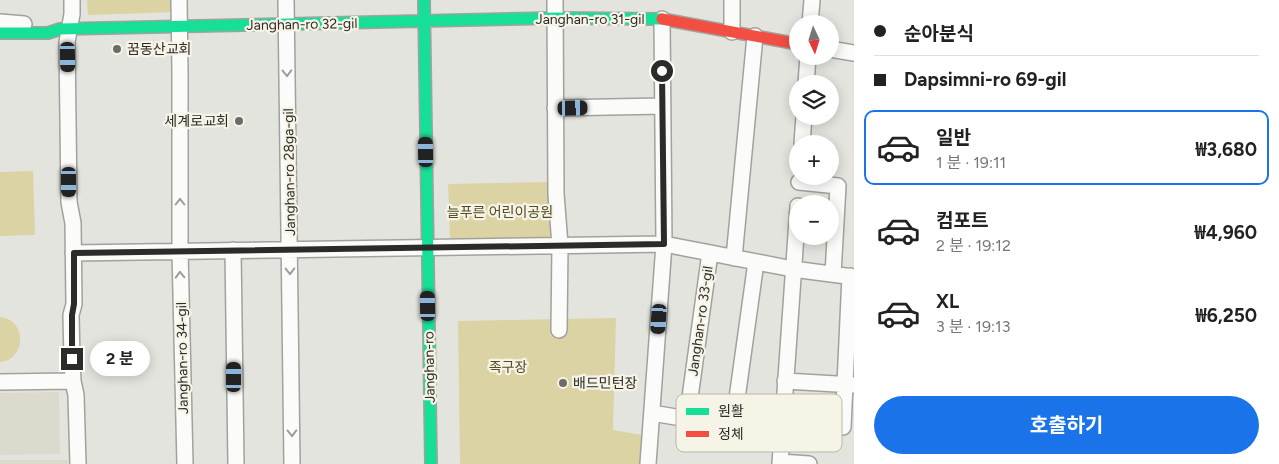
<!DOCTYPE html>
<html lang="ko">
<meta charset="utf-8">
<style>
body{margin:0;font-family:Figtree,"Noto Sans KR",sans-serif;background:#f6f6f6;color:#222;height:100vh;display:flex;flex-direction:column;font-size:19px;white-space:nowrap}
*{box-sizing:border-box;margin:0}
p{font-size:16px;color:#767676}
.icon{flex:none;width:28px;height:28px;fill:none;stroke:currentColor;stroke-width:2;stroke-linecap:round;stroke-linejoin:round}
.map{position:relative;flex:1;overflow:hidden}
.side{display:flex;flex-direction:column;background:#fff;width:425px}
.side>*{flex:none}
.banner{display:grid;align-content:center;height:110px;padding:0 20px;background:#fff}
.needle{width:32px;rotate:176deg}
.controls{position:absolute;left:789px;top:15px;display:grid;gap:10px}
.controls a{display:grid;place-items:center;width:50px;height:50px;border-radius:50%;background:#fff;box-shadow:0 2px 12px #0003;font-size:25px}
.end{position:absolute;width:22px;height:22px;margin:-11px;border:6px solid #2c2b27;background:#fff;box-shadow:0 0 0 2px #fff}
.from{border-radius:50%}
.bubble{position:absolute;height:35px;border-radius:18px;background:#fff;box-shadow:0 2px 12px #0003;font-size:16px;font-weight:700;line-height:35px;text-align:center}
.car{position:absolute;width:15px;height:30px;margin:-15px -8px;border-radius:6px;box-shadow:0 0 4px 1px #0007;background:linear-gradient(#222 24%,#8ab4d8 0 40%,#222 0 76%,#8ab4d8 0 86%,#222 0)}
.banner b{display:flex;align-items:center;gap:18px;height:48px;font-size:19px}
.banner b+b{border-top:1px solid #e0e0e0}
.banner i{width:12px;height:12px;background:#222}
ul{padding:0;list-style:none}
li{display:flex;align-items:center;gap:15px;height:75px;margin:0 10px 8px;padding:0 10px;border:2px solid transparent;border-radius:10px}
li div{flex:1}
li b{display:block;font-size:19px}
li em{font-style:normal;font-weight:700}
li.current{border-color:#1a73e8}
li>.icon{width:45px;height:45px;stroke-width:1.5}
.button{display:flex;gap:10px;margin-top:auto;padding:10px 20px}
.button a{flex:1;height:58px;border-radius:30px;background:#1a73e8;color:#fff;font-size:20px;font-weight:700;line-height:58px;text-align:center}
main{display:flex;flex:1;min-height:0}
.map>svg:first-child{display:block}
.built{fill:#dcdacd}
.green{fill:#dbd3a3}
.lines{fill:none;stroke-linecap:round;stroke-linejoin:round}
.street-casing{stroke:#a1a19d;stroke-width:18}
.fast-casing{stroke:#a1a19d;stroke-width:14}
.jam-casing{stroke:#a1a19d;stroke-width:14}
.street{stroke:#fbfbfa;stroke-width:15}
.fast{stroke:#16e098;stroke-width:11}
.jam{stroke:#f24e42;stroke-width:11}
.oneway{stroke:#9e9d9b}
.route{stroke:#2c2b27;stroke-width:6}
.poi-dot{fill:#6c6c67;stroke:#f6f3e7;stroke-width:2}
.labels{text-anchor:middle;stroke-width:4.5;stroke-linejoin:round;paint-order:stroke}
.street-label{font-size:14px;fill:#2c2b27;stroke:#f6f3e7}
.poi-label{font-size:14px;fill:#2c2b27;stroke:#f6f3e7;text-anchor:start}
.park-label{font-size:14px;fill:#544c22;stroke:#f6f3e7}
.key{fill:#f6f3e7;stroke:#b9b7ad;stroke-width:1}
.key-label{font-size:14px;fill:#2c2b27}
</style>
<main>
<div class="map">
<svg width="854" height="464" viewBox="0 0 854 464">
<rect width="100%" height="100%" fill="#e4e4de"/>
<!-- built -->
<path class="built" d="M59,392L60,454L0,455V393Z
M0,460H68V464H0Z"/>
<!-- green -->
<path class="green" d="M87,0H177V12L88,15Z
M33,171L35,235L0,236V172Z
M551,182L552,233L547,241L456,243L450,238L448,184Z
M0,317C27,319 27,359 0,362Z
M616,318L613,430L642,435L640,464H460L458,321Z"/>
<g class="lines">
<!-- street casing -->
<g class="street-casing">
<path id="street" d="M72,0V14L67,42L69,202L73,223L74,304L71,315L72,359L73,381L76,395L78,464
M179,0L180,72V251L185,464
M286,0L292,464
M555,0L556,194L560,245L559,330
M732,0V32
M0,22L24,24
M810,24L812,0
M830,49L854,53
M806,84L808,56
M555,108L663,106
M802,144L804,116
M799,182L838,186L833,274
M233,250L236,464
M73,253L664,244L793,269L854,277
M734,258L755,36
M785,381L854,385
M0,382L73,381
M652,413L782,435
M687,419L710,253
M733,427L756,262
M843,427L850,276
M780,462L809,464
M648,464L664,244L662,19
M780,464L798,206"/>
</g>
<!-- fast casing -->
<g class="fast-casing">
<path id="fast" d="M424,0L431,464
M0,33H48L60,29L555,18L662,19"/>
</g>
<!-- jam casing -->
<g class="jam-casing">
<path id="jam" d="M662,19L798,44"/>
</g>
<!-- street -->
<use href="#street" class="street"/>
<!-- fast -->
<use href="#fast" class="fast"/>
<!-- jam -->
<use href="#jam" class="jam"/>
</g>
<!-- one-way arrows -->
<defs><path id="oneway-chevron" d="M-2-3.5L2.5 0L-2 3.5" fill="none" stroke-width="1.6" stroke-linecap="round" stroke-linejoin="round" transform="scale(1.25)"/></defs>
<g class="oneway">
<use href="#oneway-chevron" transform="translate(287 73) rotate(89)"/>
<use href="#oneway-chevron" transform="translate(180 202) rotate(-90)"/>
<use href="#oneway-chevron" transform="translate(290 271) rotate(89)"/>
<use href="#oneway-chevron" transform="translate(180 275) rotate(-92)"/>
<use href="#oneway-chevron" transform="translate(292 433) rotate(89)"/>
</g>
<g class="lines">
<!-- route -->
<path class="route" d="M72,359V315L74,304V253L664,244L662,71"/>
</g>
<!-- markers -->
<g class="poi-dot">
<circle cx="117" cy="49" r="5"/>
<circle cx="239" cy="121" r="5"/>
<circle cx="563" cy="383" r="5"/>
</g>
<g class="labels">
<!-- street labels -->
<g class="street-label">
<text x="590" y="24">Janghan-ro 31-gil</text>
<text transform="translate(302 24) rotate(-1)" y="5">Janghan-ro 32-gil</text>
<text transform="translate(289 172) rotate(-91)" y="5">Janghan-ro 28ga-gil</text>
<text transform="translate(700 321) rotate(-82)" y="5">Janghan-ro 33-gil</text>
<text transform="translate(182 358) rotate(-91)" y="5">Janghan-ro 34-gil</text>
<text transform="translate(429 367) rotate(-91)" y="5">Janghan-ro</text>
</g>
<!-- poi labels -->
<g class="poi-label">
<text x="127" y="54">꿈동산교회</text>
<text x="229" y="126" text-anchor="end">세계로교회</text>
<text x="573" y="388">배드민턴장</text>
</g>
<!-- park labels -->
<g class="park-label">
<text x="500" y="217">늘푸른 어린이공원</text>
<text x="508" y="372">족구장</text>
</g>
</g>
<!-- legend -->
<rect x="676" y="394" width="166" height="58" rx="8" class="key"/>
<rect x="686" y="408" width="23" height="7" fill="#16e098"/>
<rect x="686" y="431" width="23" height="6" fill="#f24e42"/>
<g class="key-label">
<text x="718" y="416">원활</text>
<text x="718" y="439">정체</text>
</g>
</svg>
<div class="controls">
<a><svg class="needle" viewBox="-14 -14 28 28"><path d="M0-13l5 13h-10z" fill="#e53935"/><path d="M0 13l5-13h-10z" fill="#767676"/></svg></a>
<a><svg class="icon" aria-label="layers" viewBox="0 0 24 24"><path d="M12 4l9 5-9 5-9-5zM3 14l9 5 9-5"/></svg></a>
<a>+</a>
<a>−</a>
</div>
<i class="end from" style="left:662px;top:71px"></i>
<i class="end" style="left:72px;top:359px"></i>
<div class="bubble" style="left:90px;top:341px;width:60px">2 분</div>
<i class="car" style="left:68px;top:57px;rotate:179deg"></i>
<i class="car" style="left:573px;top:108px;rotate:89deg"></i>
<i class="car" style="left:426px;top:152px;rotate:359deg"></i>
<i class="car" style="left:69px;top:182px;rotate:180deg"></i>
<i class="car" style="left:428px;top:306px;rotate:359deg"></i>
<i class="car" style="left:659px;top:319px;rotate:184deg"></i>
<i class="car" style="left:234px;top:377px;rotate:0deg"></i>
</div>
<section class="side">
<div class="banner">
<b><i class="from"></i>순아분식</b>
<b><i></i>Dapsimni-ro 69-gil</b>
</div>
<ul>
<li class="current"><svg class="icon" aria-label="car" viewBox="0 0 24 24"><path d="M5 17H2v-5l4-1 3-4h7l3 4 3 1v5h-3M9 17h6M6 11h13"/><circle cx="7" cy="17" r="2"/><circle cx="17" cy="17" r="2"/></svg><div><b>일반</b><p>1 분 · 19:11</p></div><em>₩3,680</em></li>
<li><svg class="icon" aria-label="car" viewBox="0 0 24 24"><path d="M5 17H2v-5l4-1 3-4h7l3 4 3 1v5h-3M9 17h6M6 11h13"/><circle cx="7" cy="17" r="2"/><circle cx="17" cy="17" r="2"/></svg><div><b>컴포트</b><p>2 분 · 19:12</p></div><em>₩4,960</em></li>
<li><svg class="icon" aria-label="car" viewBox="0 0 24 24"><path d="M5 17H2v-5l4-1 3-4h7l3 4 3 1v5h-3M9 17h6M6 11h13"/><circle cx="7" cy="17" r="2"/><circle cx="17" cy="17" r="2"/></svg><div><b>XL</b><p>3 분 · 19:13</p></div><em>₩6,250</em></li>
</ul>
<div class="button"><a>호출하기</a></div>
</section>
</main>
